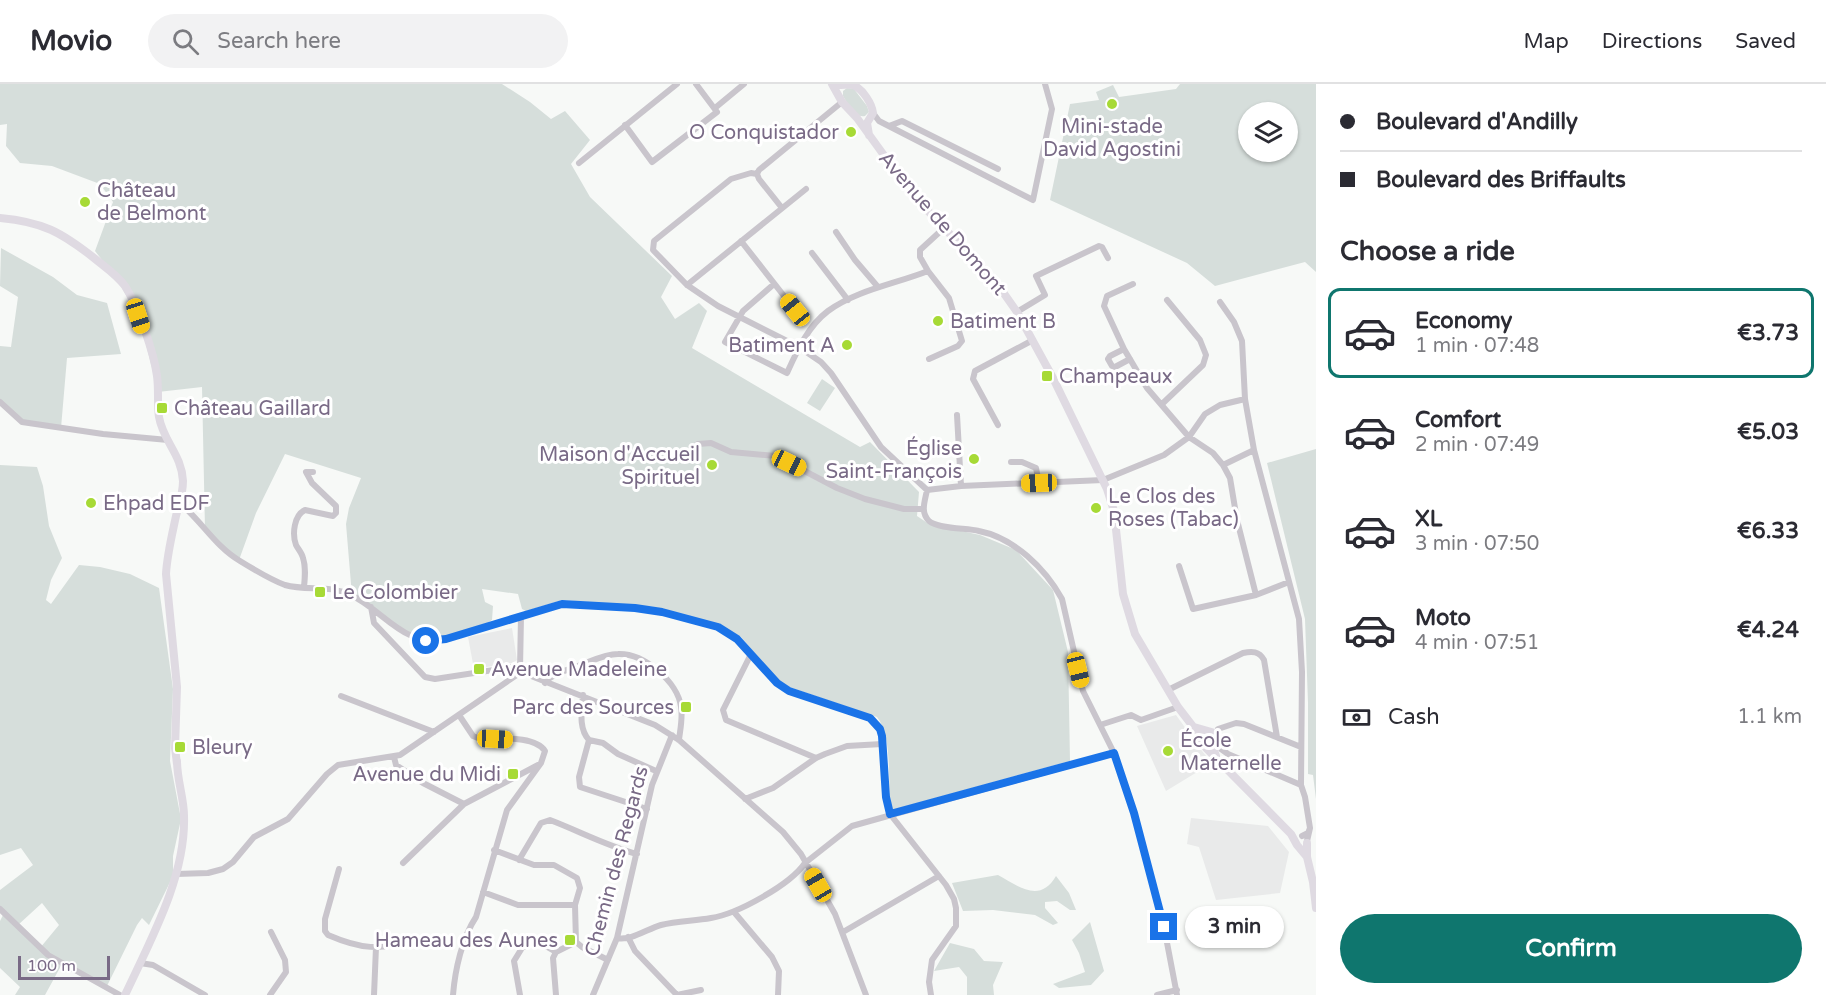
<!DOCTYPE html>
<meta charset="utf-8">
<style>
body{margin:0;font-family:"Varela Round",sans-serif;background:#f2f2f3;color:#2b2b33;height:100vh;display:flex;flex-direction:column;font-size:22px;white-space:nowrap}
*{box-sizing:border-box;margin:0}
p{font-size:20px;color:#7c7c81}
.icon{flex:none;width:33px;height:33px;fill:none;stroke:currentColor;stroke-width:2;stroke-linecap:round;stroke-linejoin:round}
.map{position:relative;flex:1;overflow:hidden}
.drawer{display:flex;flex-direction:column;background:#fff;width:510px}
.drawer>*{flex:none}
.banner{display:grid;align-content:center;height:132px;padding:0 24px;background:#fff}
.tools{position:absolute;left:1238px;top:18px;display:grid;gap:12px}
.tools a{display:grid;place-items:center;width:60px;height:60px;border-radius:50%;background:#fff;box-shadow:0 2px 4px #0004;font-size:30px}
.scale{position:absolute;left:18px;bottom:15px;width:92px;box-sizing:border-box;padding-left:6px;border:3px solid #796a86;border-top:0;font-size:16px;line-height:21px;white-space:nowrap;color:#796a86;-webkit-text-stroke:4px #fff;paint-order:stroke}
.end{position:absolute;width:27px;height:27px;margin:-14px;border:8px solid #1a73e8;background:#fff;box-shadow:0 0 0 3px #fff}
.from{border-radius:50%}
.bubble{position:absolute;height:42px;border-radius:21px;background:#fff;box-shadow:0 2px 4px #0004;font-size:20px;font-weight:800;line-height:42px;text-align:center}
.car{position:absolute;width:18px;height:36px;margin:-18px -9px;border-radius:8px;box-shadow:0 0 4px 2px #0007;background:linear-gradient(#f5c518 24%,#345 0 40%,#f5c518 0 76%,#345 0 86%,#f5c518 0)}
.banner b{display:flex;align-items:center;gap:21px;height:57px;font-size:22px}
.banner b+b{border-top:2px solid #e1e1e2}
.banner i{width:15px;height:15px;background:#2b2b33}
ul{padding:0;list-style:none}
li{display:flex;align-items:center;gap:18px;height:90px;margin:0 12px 9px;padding:0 12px;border:3px solid transparent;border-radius:12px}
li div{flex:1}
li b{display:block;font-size:22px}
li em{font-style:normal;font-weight:800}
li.on{border-color:#0f766e}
li>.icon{width:54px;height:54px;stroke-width:1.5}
h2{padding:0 24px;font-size:27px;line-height:72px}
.pay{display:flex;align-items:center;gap:15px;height:66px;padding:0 24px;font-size:22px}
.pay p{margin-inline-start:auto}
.cta{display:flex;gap:12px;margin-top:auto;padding:12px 24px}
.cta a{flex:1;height:69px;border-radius:36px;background:#0f766e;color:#fff;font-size:24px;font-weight:800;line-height:69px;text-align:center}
header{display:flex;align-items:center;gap:36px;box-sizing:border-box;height:84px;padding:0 30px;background:#fff;border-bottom:2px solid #e1e1e2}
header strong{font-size:28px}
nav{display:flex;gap:33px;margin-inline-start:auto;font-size:21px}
.search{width:420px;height:54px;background:#f2f2f3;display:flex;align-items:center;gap:15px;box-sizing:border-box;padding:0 21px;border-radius:33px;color:#7c7c81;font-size:22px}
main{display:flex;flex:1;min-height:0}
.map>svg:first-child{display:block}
.built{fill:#e9eaea}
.green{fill:#d6dedb;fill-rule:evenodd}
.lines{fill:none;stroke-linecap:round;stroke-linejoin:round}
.street{stroke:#c9c5cc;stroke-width:6}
.secondary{stroke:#dfdae2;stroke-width:8}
.route{stroke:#1a73e8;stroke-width:8}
.poi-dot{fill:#a7da36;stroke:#fff;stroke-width:2}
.labels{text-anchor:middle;stroke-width:6;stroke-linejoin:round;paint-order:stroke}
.poi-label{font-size:20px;fill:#796a86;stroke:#fff;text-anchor:start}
.street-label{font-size:20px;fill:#796a86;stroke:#fff}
</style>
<header>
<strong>Movio</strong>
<div class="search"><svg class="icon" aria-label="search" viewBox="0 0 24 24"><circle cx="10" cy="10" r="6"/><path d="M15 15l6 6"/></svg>Search here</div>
<nav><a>Map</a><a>Directions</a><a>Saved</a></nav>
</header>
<main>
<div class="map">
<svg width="1316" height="911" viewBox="0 0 1316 911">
<rect width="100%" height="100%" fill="#f7f9f7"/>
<!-- built -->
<path class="built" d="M512,544L517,576L512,579L474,585L468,553Z
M1176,631L1202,667L1212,679L1166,707L1137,642Z
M1191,734L1268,742L1289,768L1280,809L1216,816L1199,763L1187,760Z"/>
<!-- green -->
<path class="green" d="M0,0H502L530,18L551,35L565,27L590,56L571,80L590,113L672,192L661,213L675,235L699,219L707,227L692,264L860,363L870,358L919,408L917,432L929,440L980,451L1016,466L1053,506L1068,568L1070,677L892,726C886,698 894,655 877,633L789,603L778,596L741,553L718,540L655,523L562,516L526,527L522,525L518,510L482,505L485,518L493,522L492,536L484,541L445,553L415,554L352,512L346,440L349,424L361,394L285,370L256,429L239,476L205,445L202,303L158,308L139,232L114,191L95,167L113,118L100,100L52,82L20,79L6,62L7,40L0,41Z
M1180,0H1316V188L1305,178L1215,202L1187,179L1050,116L1070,20L1099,16L1096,8L1113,1L1119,13L1176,5ZM1248,28H1287V68H1248Z
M847,4L854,5L867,22L869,28L865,32C854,34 848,20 843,12V7Z
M1,164L53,193L77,211L107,219L121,270L67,274L61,344L22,338L0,318V262L11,263L18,213L0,202Z
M822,295L835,304L820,327L807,319Z
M1316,365V715L1313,691L1308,690V619L1305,535L1267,379Z
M0,381L37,383L43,402L49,442L62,474L51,496L46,516L51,520L79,481L100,483L130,490L159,504L173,605L170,677L181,735L173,772V792L149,841L142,834L137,841L106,904L62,880L45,911H15L20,903L0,884V837L4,829L0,825V806L33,781L21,764L0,771ZM42,819L59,841L40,864L18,841Z
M998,791C1018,802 1040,820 1056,792L1069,809L1076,826H1070L1057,817L1045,818V824L1058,839L1053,841L1035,831L993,826L963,827L952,799Z
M1090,838L1104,887L1091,901L1059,904L1053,900L1085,888L1079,869L1072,856Z
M950,859L974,865L984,877L1003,878L993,901L994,911H967V893L959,883L934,887Z"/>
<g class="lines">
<!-- street -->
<path class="street" d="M715,24L744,0
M873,29L879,37L1033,116L1052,25L1045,0
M625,41L652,78L717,28L696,0
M889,42L902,37L998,85
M579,79L677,0
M757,90L751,89L731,95L654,157L653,166L687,201L718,222L799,263L821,278L831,289L881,363L927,406
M757,90L759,86L842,18
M757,90L759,95L782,124
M836,148L855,176L878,203
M741,157L795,226
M812,169L848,216
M928,187L949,214L962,257L958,262L929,275
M774,200L743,227L725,258L787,289C797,267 808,242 828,227C857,206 895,200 928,187L920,173V166L944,144
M1133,200L1107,212L1104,222L1124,265L1147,304L1189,353L1213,369L1223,381L1230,394L1237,436L1256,511
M687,201L806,105
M1220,218L1234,238L1242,257L1245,315L1254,366L1299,535L1302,588L1301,701L1305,713L1310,744
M1017,228L1045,211L1036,192L1099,162L1102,163L1108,174
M1124,265L1110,272L1108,275L1112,282L1115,283L1130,275
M0,318L22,338L103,350L168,356
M1162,320L1203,281L1206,271L1200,256L1167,216
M957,331L961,402
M998,341L973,295L975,287L1033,256
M691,365L698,360L711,359L731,368L776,372L837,404L865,415L904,425H923
M1011,378H1022L1036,384L1039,399
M1223,381L1254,366
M927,406C925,417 920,428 929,437C939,445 966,444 979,447C1014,454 1045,484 1062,515L1083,607L1114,669L1134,729L1164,843L1177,911
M927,406L961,402L1103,396L1164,371L1189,353L1205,330L1220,321L1245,315
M181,420C202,438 216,463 240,477C253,485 271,496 285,501C306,507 329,501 349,510C384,526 403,564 446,555L562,520L635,524L662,528L718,543L737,555L777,599L789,607L870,634L880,645L882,652L886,713L890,730L946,801L954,815L956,824V842L932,876L929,898L931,911
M1179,482L1193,525L1256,511L1289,498
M304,503C305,493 306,483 303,474C302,469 298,465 296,461C292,450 294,431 305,426L333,432L336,429V422L312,399L306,388H313
M371,523L374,539L425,593L435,595L520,582
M751,570L723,626L726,636L816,674
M520,585L521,532
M521,588L655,641L679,656L783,748L801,770L835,830L866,911
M545,599C551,590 567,586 578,582C590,578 604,570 618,570C644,569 678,598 681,623C683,634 680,646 679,656
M1168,606L1243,569C1252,567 1259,567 1264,576L1277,653
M583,611C582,626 578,644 589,656L579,693L580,703L647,725
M341,612L434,648
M1100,641L1131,631L1141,636L1178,623
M1218,645L1236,639L1244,640L1301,663
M589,656L603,659L618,670L656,687
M1217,657L1221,665L1228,670L1301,701
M394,673L396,681L423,699L464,720L538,681
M745,715L773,704L816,674L825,670L847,662L882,660
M1302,752L1308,749L1310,744L1307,757
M494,766L534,781H554L577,794L580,804L575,821L576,858L582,863L608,876
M519,776L541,739L550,736C579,747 607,762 637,770
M403,779L464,720
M339,785L325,835V847L328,851C358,864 383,869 412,853
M176,790L208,789L223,785L233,778L254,753L288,735L327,690L338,681L400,671L521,588
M483,808L518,821H575
M0,825L48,871L120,911
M734,828L772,873L779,887L778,911
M843,848L939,792
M628,853L635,867L677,911L701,906
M617,854C631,857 647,845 661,841C677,837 694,837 711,834C737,830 790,801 805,779L852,742L1114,669
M140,879L153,881L205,911
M270,911L286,888L285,876L271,848
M374,911L376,863
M453,911C455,886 462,854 476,833L507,726L541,679L545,667C535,651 496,655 478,654L473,652L459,631
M520,911L514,877L522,864L529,860H542L556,868
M556,911L553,874L556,868L576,858
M593,911L617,854L652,701L672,651
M1157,911L1177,906"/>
<!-- secondary -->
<path class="secondary" d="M832,0L842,18L857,34L912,110L998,201L1017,228L1053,294L1107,405L1114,427L1123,510L1135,550L1178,623L1198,649L1202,660L1291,750L1297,761L1307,773
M833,0C839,2 847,0 853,1C863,5 872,20 873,29L867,39L869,51
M0,134C43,138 61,148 94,174C105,183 117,191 125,202C138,222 154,269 157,292C159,306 157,320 159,333C163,357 182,371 183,397C183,410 179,420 176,432C172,451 167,471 166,490L177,603L175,664L177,680
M1194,643L1215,649L1217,657L1214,666L1216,672
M1307,759V773L1313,798L1316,824
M125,911C150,857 186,793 184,732C184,714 177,696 177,677"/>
</g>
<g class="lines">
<!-- route -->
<path class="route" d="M426,557L446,555L562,520L635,524L662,528L718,543L737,555L777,599L789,607L870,634L880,645L882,652L886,713L890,730L1114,669L1134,729L1164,843"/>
</g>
<!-- markers -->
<g class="poi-dot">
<circle cx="1112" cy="20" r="6"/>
<circle cx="851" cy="48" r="6"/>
<circle cx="85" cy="118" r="6"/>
<circle cx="938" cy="237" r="6"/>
<circle cx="847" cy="261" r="6"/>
<rect x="1041" y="286" width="12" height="12" rx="3"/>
<rect x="156" y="318" width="12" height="12" rx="3"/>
<circle cx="974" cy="375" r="6"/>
<circle cx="712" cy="381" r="6"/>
<circle cx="91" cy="419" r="6"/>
<circle cx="1096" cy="424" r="6"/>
<rect x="314" y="502" width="12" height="12" rx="3"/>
<rect x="473" y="579" width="12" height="12" rx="3"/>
<rect x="680" y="617" width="12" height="12" rx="3"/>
<rect x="174" y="657" width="12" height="12" rx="3"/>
<circle cx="1168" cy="667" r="6"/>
<rect x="507" y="684" width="12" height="12" rx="3"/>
<rect x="564" y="850" width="12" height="12" rx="3"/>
</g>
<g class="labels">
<!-- poi labels -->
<g class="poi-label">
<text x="1112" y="49" text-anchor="middle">Mini-stade<tspan x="1112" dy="23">David Agostini</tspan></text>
<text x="839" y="55" text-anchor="end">O Conquistador</text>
<text x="97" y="113">Château<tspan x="97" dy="23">de Belmont</tspan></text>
<text x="950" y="244">Batiment B</text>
<text x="835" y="268" text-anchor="end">Batiment A</text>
<text x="1059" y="299">Champeaux</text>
<text x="174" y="331">Château Gaillard</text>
<text x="962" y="371" text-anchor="end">Église<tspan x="962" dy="23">Saint-François</tspan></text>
<text x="700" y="377" text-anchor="end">Maison d'Accueil<tspan x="700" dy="23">Spirituel</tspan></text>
<text x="1108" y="419">Le Clos des<tspan x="1108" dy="23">Roses (Tabac)</tspan></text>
<text x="103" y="426">Ehpad EDF</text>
<text x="332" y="515">Le Colombier</text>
<text x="491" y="592">Avenue Madeleine</text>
<text x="674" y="630" text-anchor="end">Parc des Sources</text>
<text x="1180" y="663">École<tspan x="1180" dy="23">Maternelle</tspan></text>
<text x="192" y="670">Bleury</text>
<text x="501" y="697" text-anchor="end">Avenue du Midi</text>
<text x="558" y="863" text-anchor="end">Hameau des Aunes</text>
</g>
<!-- street labels -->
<g class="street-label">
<text transform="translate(943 139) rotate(49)" y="7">Avenue de Domont</text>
<text transform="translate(616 777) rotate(-75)" y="7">Chemin des Regards</text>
</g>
</g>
</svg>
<div class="tools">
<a><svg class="icon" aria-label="layers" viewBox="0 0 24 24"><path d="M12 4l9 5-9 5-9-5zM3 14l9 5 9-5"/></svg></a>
</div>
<div class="scale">100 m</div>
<i class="end from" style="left:426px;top:557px"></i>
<i class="end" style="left:1164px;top:843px"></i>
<div class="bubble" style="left:1185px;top:822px;width:99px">3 min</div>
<i class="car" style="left:795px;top:226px;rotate:321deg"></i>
<i class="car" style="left:138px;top:232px;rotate:162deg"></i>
<i class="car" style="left:789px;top:379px;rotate:115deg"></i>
<i class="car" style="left:1039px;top:399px;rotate:268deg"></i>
<i class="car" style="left:1078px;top:586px;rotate:166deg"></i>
<i class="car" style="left:495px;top:655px;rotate:93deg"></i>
<i class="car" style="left:818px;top:801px;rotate:330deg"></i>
</div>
<section class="drawer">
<div class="banner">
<b><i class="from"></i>Boulevard d'Andilly</b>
<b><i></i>Boulevard des Briffaults</b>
</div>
<h2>Choose a ride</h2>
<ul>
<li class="on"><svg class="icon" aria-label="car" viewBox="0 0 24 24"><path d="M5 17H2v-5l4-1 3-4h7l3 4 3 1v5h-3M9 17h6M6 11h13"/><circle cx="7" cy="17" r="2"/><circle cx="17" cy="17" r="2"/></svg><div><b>Economy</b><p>1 min · 07:48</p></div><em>€3.73</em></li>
<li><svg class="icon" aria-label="car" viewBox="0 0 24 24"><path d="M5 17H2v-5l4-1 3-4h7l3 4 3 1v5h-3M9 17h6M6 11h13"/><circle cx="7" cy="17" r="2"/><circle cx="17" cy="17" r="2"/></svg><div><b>Comfort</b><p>2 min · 07:49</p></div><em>€5.03</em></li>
<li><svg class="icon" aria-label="car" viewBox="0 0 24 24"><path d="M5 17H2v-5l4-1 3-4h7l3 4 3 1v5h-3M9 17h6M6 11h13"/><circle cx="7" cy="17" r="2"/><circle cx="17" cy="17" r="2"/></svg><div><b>XL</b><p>3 min · 07:50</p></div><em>€6.33</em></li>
<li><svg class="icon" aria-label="car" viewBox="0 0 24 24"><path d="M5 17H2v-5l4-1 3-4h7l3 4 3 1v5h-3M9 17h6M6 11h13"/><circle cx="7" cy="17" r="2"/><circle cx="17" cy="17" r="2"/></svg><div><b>Moto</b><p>4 min · 07:51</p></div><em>€4.24</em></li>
</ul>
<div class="pay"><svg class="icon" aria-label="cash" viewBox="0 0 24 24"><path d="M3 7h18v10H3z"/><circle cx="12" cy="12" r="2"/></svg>Cash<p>1.1 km</p></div>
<div class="cta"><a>Confirm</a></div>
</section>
</main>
